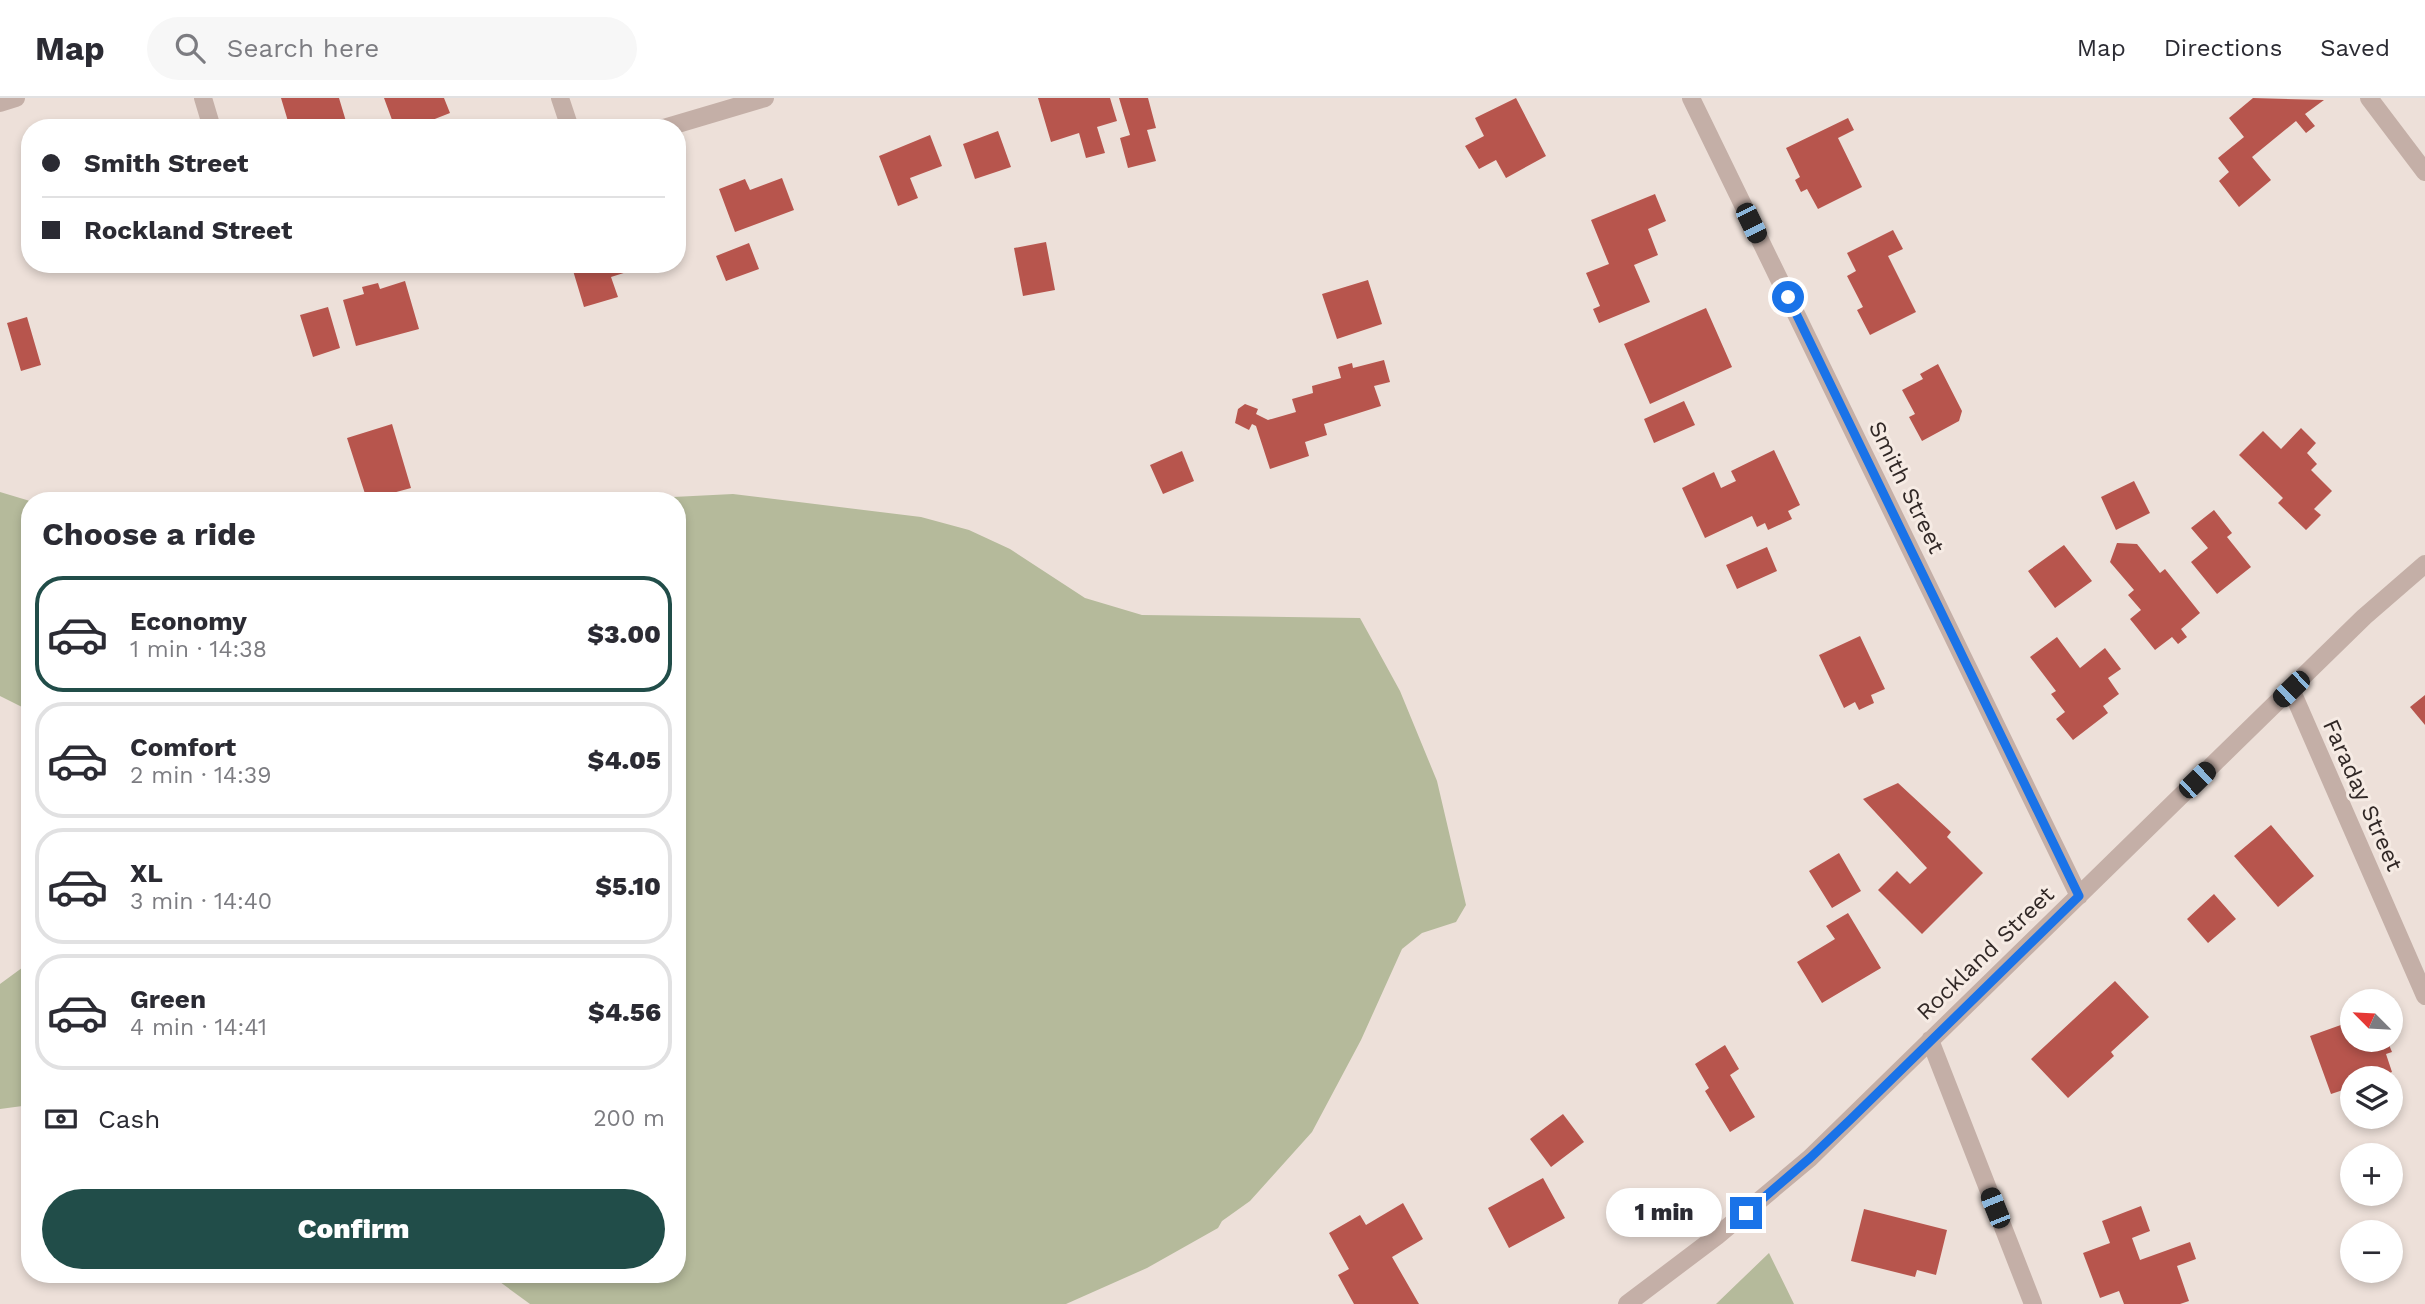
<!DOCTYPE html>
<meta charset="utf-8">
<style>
body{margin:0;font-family:"Work Sans",sans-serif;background:#f7f7f7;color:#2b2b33;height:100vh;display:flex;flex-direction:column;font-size:26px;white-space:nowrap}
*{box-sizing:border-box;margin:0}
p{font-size:23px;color:#7c7c81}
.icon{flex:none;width:38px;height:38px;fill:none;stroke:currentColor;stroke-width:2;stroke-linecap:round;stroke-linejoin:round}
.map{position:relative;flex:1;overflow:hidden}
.details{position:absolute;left:21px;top:394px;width:665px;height:791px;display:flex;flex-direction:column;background:#fff;border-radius:28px;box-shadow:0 4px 10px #0003}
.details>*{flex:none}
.guide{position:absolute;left:21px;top:21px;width:665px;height:154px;border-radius:28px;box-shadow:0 4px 10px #0003;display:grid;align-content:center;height:154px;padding:0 21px;background:#fff}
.needle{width:46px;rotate:294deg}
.controls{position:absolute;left:2340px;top:891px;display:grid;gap:14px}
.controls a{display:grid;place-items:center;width:63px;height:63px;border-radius:50%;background:#fff;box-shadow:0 4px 10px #0003;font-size:35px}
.end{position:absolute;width:32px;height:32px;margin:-16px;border:9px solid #1a73e8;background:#fff;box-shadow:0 0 0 4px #fff}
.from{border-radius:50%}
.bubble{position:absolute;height:49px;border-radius:24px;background:#fff;box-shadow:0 4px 10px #0003;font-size:23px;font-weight:800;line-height:49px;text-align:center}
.car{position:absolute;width:21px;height:42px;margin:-21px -10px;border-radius:9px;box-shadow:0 0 5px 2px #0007;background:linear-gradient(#222 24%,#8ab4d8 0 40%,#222 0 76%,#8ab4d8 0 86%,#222 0)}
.guide b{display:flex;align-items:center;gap:24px;height:66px;font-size:26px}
.guide b+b{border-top:2px solid #e1e1e2}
.guide i{width:18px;height:18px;background:#2b2b33}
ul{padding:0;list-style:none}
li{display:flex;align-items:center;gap:21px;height:116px;margin:0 14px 10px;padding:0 7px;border:4px solid #e1e1e2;border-radius:28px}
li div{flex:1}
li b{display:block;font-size:26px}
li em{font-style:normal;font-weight:800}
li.selected{border-color:#214d49}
li>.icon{width:63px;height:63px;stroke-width:1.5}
h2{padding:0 21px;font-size:32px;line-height:84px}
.pay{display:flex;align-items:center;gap:18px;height:77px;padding:0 21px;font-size:26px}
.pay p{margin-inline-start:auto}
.button{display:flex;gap:14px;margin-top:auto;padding:14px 21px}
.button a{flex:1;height:80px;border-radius:42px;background:#214d49;color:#fff;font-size:28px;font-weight:800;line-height:80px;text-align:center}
header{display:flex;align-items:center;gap:42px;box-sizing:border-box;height:98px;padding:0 35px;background:#fff;border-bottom:2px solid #e1e1e2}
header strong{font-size:33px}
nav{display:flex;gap:38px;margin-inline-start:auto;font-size:24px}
.search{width:490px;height:63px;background:#f7f7f7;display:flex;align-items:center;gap:18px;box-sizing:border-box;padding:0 24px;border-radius:38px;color:#7c7c81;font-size:26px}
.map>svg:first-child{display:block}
.green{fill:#b5ba9b}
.building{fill:#b7554d}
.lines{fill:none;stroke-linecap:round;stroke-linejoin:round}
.minor{stroke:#c4afa7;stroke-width:18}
.route{stroke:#1a73e8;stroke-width:9}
.labels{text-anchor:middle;stroke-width:6;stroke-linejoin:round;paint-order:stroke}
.street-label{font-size:23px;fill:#312826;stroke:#f6ebe4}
</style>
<header>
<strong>Map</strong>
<div class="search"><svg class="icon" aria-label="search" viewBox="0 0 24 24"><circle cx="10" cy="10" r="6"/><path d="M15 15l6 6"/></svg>Search here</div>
<nav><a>Map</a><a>Directions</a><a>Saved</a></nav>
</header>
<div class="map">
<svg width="2425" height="1206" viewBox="0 0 2425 1206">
<rect width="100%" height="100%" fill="#ede0d9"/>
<!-- green -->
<path class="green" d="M0,394L30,403V613L0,598Z
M733,396L921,419L969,432L1010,451L1085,500L1142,517L1360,520L1400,593L1437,683L1466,807L1456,824L1422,835L1402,851L1361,942L1312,1034L1250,1103L1222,1123L1218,1130L1147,1170L1066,1206H530L489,1176H677V402H667L673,399Z
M30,864V1007L0,1011V886Z
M1769,1155L1794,1206H1716Z"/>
<!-- building -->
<path class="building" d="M281,0H339L348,30H290Z
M384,0H444L450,15L412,30H395Z
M1038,0H1110L1117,23L1097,29L1105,55L1086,60L1079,35L1051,44Z
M1119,0H1148L1156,30L1147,32L1156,63L1128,70L1120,40L1130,37Z
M1516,0L1546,58L1506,80L1496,62L1479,71L1465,48L1484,38L1475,20Z
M2253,0L2324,2L2305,16L2315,28L2306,35L2296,23L2252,59L2271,82L2239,109L2219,83L2229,74L2218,60L2244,39L2229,20Z
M1848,20L1854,32L1838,40L1862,89L1818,111L1807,91L1801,94L1795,82L1800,79L1786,50Z
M998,33L1011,69L975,81L963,46Z
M930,37L942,68L910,80L918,100L898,108L879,58Z
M782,80L794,112L735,134L719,91L745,81L750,92Z
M1655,96L1666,123L1648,131L1658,157L1634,167L1650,204L1599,225L1593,211L1600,208L1586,175L1609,166L1591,122Z
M1893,132L1903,151L1888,158L1916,214L1870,237L1857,212L1863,209L1847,178L1856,173L1847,155Z
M1046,144L1055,192L1023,198L1014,150Z
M749,145L759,171L726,183L716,158Z
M571,166H649V167L611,179L618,199L584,209Z
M1368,182L1382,226L1337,241L1322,196Z
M405,183L419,231L356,248L343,202L364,196L362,189L378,185L380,191Z
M328,209L340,250L313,259L300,217Z
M1706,210L1732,269L1650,306L1624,246Z
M27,219L41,267L21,273L7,225Z
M1384,262L1390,284L1374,288L1381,308L1324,326L1327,337L1305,344L1309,358L1270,371L1256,328L1252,326L1249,332L1235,325L1238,311L1245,306L1258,311L1256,316L1268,322L1296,314L1292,301L1313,295L1312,288L1341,280L1338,269L1352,265L1353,270Z
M1938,266L1962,313L1959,323L1922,343L1909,319L1915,316L1902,292L1923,281L1920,276Z
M1684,303L1695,327L1654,345L1644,321Z
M392,326L411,390L367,402L347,340Z
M2301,330L2316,345L2307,355L2317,366L2311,372L2332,393L2314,411L2321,417L2306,432L2278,405L2283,400L2239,357L2263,333L2281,351Z
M1774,352L1800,407L1788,413L1792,421L1768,432L1765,425L1757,429L1752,418L1705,440L1682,390L1714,374L1721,390L1736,383L1731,373Z
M1182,353L1194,383L1163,396L1150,367Z
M2134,383L2150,415L2116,432L2101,399Z
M2214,412L2232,435L2227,439L2251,469L2217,496L2191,464L2208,450L2191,430Z
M2117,445L2137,446L2160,475L2165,471L2200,515L2181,531L2187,539L2178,546L2172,539L2155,552L2130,521L2141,512L2128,497L2134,492L2110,464Z
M2064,447L2092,483L2055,510L2028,473Z
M1767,449L1777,473L1737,491L1726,467Z
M1860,538L1885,591L1871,597L1874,605L1859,612L1855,604L1844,610L1819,557Z
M2057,539L2080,570L2105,550L2121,571L2108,580L2119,596L2103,608L2108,615L2073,642L2056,621L2065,614L2051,596L2056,593L2030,559Z
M2425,597V627L2410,609Z
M1898,685L1951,734L1947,739L1983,775L1922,836L1878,792L1897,773L1910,786L1927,770L1863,701Z
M2271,727L2314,778L2278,809L2234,758Z
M1839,755L1861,793L1832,810L1809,773Z
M2214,796L2236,821L2208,845L2187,821Z
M1848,815L1881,870L1822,905L1797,864L1835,841L1826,828Z
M2115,883L2149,919L2111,954L2114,958L2068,1000L2031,961Z
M2352,923V942H2387L2392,954L2386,956L2392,974L2376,980H2352V989L2331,996L2310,938Z
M1725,947L1739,971L1730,977L1755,1019L1730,1034L1705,993L1709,990L1695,966Z
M1563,1016L1584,1044L1551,1069L1530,1041Z
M1543,1080L1565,1120L1509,1150L1488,1110Z
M1403,1105L1423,1141L1392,1159L1419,1206H1354L1338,1177L1349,1171L1329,1135L1360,1117L1366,1127Z
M2141,1108L2150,1133L2132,1140L2140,1162L2190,1144L2196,1161L2177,1168L2189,1203L2180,1206H2124L2119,1193L2100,1200L2083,1155L2110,1145L2102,1123Z
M1864,1111L1947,1132L1936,1177L1917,1172L1915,1179L1851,1163Z"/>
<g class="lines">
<!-- minor -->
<path class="minor" d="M203,0L212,30
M560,0L570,30
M1691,0L2079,798
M2369,0L2425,74
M0,5L16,0
M664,30L765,0
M2291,591L2425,898
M1930,942L2033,1206
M1627,1206L1717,1138L1810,1060L2364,519L2425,466"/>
</g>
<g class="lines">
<!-- route -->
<path class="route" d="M1746,1115L1810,1060L1851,1021L2079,798L1788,199"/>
</g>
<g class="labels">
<!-- street labels -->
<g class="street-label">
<text transform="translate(1907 389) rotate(64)" y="8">Smith Street</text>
<text transform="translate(2363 697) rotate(66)" y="8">Faraday Street</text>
<text transform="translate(1985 855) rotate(-44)" y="8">Rockland Street</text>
</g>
</g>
</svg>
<div class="controls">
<a><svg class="needle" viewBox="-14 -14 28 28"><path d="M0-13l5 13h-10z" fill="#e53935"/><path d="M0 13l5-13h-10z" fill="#7c7c81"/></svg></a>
<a><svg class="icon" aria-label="layers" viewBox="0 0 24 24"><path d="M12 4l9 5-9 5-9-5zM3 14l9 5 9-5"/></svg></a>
<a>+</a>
<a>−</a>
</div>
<i class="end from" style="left:1788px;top:199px"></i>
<i class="end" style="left:1746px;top:1115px"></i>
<div class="bubble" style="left:1606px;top:1090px;width:116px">1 min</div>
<i class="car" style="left:1751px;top:125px;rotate:154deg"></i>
<i class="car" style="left:2291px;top:591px;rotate:226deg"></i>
<i class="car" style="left:2197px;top:682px;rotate:46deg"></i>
<i class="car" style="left:1995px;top:1110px;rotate:338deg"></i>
<div class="guide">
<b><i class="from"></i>Smith Street</b>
<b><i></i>Rockland Street</b>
</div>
<section class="details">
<h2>Choose a ride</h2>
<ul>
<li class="selected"><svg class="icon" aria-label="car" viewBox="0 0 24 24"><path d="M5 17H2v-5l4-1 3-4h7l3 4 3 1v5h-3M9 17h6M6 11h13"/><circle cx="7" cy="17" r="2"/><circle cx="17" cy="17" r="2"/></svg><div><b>Economy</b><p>1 min · 14:38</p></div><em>$3.00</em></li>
<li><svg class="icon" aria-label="car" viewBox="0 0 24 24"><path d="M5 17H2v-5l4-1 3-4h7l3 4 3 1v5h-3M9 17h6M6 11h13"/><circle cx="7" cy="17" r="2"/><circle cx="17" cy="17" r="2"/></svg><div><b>Comfort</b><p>2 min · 14:39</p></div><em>$4.05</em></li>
<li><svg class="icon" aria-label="car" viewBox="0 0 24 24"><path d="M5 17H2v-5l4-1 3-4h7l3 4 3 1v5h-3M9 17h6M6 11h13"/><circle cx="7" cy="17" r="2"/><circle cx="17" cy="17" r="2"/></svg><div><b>XL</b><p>3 min · 14:40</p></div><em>$5.10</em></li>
<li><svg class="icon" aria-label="car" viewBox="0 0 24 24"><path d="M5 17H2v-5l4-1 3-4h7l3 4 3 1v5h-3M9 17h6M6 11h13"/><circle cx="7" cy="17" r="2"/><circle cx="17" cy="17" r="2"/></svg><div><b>Green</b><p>4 min · 14:41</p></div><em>$4.56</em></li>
</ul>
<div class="pay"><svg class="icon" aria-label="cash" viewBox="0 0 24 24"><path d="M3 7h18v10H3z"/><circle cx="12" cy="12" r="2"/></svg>Cash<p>200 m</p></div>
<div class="button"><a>Confirm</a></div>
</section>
</div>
